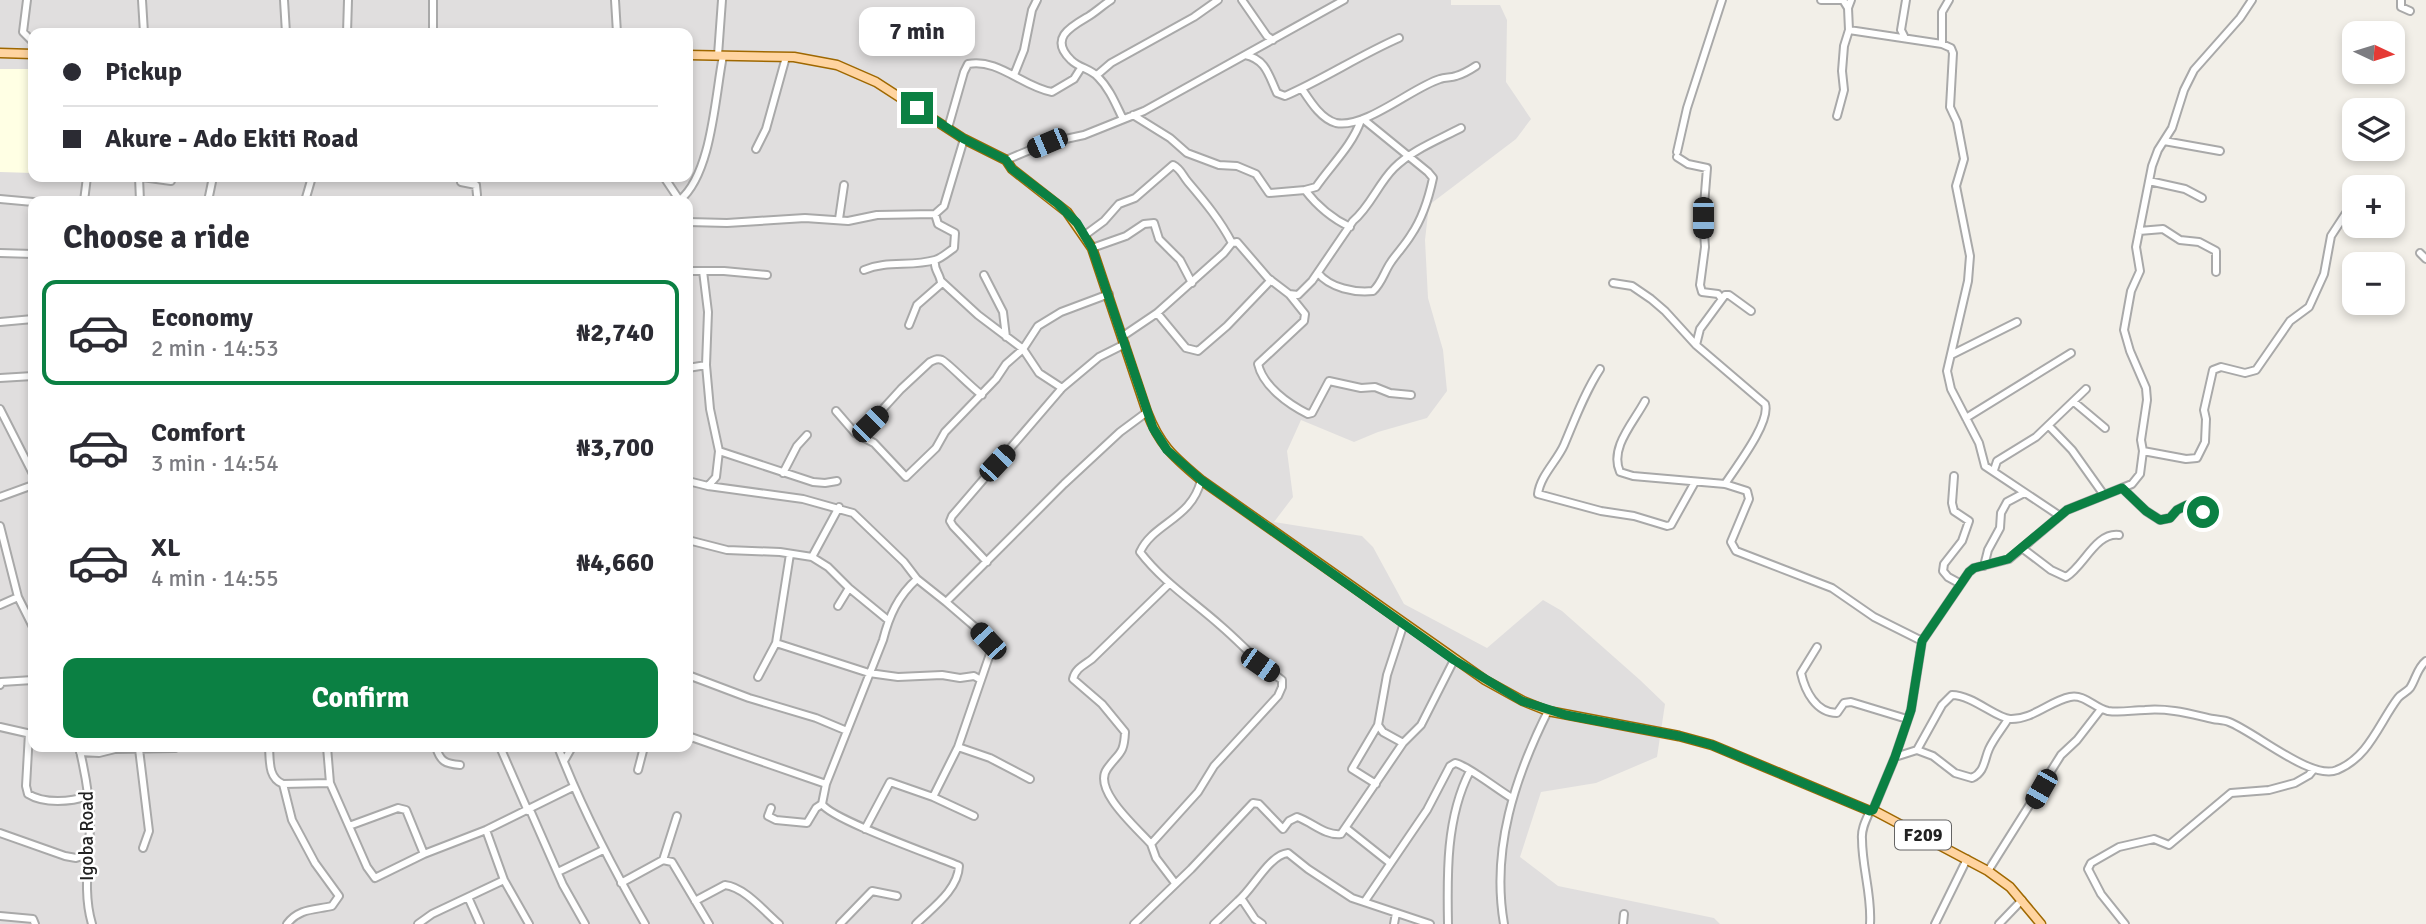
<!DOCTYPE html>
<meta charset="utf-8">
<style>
body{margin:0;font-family:Signika,sans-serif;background:#f2f2f3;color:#2b2b33;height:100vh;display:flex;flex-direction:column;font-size:26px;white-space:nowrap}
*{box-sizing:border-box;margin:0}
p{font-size:23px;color:#7c7c81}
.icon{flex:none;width:38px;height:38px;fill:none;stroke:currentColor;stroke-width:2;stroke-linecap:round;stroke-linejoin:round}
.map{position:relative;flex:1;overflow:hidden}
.sheet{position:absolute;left:28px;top:196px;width:665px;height:556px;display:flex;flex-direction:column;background:#fff;border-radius:14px;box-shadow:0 4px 10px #0003}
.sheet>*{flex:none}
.hud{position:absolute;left:28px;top:28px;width:665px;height:154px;border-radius:14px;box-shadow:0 4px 10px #0003;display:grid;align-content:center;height:154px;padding:0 35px;background:#fff}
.needle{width:46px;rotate:94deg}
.controls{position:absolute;left:2342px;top:21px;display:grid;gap:14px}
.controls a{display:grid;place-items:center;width:63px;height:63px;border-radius:14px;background:#fff;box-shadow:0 4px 10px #0003;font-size:35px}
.end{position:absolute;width:32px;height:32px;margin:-16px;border:9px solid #0b8043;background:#fff;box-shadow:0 0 0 4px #fff}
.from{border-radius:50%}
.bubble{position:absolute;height:49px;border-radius:14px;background:#fff;box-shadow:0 4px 10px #0003;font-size:23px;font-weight:700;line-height:49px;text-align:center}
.car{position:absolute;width:21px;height:42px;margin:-21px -10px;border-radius:9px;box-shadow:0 0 5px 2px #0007;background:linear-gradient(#222 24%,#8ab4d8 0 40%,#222 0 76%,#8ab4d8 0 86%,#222 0)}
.hud b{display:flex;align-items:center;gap:24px;height:66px;font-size:26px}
.hud b+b{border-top:2px solid #e1e1e2}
.hud i{width:18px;height:18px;background:#2b2b33}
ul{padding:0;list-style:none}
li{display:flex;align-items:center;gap:21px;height:105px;margin:0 14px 10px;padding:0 21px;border:4px solid transparent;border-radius:14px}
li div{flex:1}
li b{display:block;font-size:26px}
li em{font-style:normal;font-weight:700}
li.active{border-color:#0b8043}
li>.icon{width:63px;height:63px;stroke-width:1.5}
h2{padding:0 35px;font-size:32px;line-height:84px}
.action{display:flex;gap:14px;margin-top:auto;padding:14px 35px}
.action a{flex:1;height:80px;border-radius:14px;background:#0b8043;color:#fff;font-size:28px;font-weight:700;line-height:80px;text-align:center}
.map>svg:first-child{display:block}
.residential{fill:#e0dede;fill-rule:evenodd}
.education{fill:#ffffe4}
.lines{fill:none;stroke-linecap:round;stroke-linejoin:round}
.minor-casing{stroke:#a9a9a9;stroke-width:10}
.major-casing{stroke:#9f6800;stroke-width:11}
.minor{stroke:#fff;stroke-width:6}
.major{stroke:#ffd4a0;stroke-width:8}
.route{stroke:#0b8043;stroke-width:9}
.labels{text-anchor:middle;stroke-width:5;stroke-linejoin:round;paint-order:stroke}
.shield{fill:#fff;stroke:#646464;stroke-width:2}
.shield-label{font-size:18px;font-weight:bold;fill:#222}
.street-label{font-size:19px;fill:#222;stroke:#fff}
</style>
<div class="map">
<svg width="2426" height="924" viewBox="0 0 2426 924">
<rect width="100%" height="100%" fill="#f2efe8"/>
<!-- residential -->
<path class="residential" d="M0,0H1451V5H1500L1507,20L1506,82L1531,119L1516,139L1429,205L1425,240L1428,298L1443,350L1447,391L1427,418L1378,432L1354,442L1301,420L1287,451L1293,497L1274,522L1362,536L1373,547L1404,604L1487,648L1543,600L1562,611L1640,680L1665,704L1657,757L1596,783L1541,792L1520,857L1558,886L1714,918L1720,924H0ZM33,33H688V177H33ZM33,201H688V747H33Z"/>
<!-- education -->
<path class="education" d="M0,69H33V173L0,172Z"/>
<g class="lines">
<!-- minor casing -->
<g class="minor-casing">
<path id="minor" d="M27,0L23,32L33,42
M142,0L144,33
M284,0L286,33
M433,0V33
M615,0L617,33
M1111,0C1103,5 1097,11 1089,16C1072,26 1048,38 1071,60C1079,68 1091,69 1098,77C1110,89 1116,105 1123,119
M1242,0L1267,36L1273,40
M1821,0H1843L1848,8
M2401,0V7L2410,11
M1849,30L1942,44L1951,48L1953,53L1950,107L1957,122L1964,159L1956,186L1970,256L1968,281L1947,371L1951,389L1979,443L1985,466L2060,516
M347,33L348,0
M1905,38L1901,30L1906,0
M1942,44V12L1949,0
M718,55L722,0
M1245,55C1266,59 1269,76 1277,93L1285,96C1324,79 1360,55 1399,38
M1014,75L1024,50L1032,10L1037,0
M1097,75L1111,63L1194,17L1218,0
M1302,89C1310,101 1321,119 1336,123C1365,129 1413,87 1440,79C1445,77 1451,78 1456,76C1463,74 1470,70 1476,66
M1133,115L1170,138L1187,153L1219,165L1237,166L1256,174L1269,193L1305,190L1316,187C1331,165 1352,146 1361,120
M1837,116L1844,90L1842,71L1844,46L1849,30L1848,8L1851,0
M948,128L964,72L968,64C998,58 1023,87 1052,92L1074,79L1081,68
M2164,141L2220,151
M756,149L766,129L786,57
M1677,152L1687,108L1722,0
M1677,157L1688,164L1707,168L1703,218L1705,247L1700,285L1702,292L1718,294L1721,298
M1006,160L1047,143L1084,135L1144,111L1344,0
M139,177L140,201
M142,177L171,181
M464,177L461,182L476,185L477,195
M664,177L680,201
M2149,181L2185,189L2202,198
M1305,190C1318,207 1331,218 1350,227
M0,199L33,202
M680,200C712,173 715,96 723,56
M84,201L87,177
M208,201L213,177
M305,201L312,177
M839,219L844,185
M688,222L727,223L805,218L848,221L877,215L935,214L944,206L964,139
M2139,231L2163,229L2180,240L2199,242L2216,251V272
M1085,235L1104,221L1119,204L1135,198L1173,165C1181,169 1182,175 1188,182C1205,202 1220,220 1232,243L1237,242L1268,278L1289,294L1305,314L1304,321L1258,364C1263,386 1288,404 1308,414L1312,413L1329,381L1361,388L1375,387L1390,393L1411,395
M1092,248L1126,236L1144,224L1154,223L1159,239L1180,260L1192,283
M0,253L33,254
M2420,253L2426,259
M864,270C887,260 911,267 935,260C942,258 948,252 954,248L955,233L938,224L935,214
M688,271H724L767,275
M703,271L708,312L706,365L710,409L719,451L716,477L708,486
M1318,273C1330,288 1355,293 1373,291C1382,283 1384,272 1391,262C1397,253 1405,245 1411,235C1422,219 1429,197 1433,178L1428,172L1363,119
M984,275L1003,312L1006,337
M941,281L978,315L1023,349L1039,373L1062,388
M1613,283L1632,286L1651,299L1665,311L1696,345L1765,404C1771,422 1736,467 1725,484
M1289,294L1298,295L1312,281L1353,221C1370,207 1378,184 1394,168C1412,150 1438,140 1461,128
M1157,313L1186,348L1198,351L1227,326L1271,280
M0,322L33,319
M909,325L917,305L941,284C941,274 933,270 935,260
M1123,336L1157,313L1224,253L1232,243
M1696,345L1700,329L1725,295H1729L1751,311
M1951,355L2017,322
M688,368L706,365
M1600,369C1585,392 1575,419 1564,445C1557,461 1540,476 1538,494L1601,511L1634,516L1667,526L1671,525L1695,482
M0,378L33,376
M1645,401C1634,422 1609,448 1620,472L1633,476L1725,484L1747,491L1749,499L1731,542L1736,551L1832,588L1874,617L1922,641
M2074,402L2105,428
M0,409L33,474
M836,411L855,433L874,443L906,477L936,448L945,432L996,379L1006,364L1023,349L1038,326L1061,312L1109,294
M1966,418L2071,353
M2049,426L2072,450L2104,495
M860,434L901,389L930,362C935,360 937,358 942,360C946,361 974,390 982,395
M719,451L813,482L825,483L837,481
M2143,451L2186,459L2197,458L2205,442L2206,419L2204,410L2213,370L2221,367L2245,373L2256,370L2290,321L2309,307L2324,274L2331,236L2350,207
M1994,470L1997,461L2036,437L2086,389
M783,473L797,446L807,435
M1954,476L1952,503L1954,511L1969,521L1962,541L1944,564L1943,571L1948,577L1959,583
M688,481L708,486L803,499L853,513L904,562L917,579L946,602L1064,484L1120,432L1147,412
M2122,488L2146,511L2160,520L2170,518L2177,510L2187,505L2204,512
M0,497L33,485
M0,526L18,597L33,627
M688,540L727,550L780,552L812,557L828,567L849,588L888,620
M2022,548L2051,570L2066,577C2084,566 2096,532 2119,535
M790,554L776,643L869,673L898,677L942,675L960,678L974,676L981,680
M812,557L839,507
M987,562L953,526L950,521L952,516L1062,388L1099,357L1125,344
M1984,566L1988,550L2000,528L2001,513L2007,502L2024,493
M0,605L18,597
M838,606L849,588
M1817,647L1801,673C1805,691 1816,713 1837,713L1844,703L1851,702L1907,719
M688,675L749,698L816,718L847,731
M758,677L776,643
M0,685L1,682L33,680
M0,727L31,734
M29,733L26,786L28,794C44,804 71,802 88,796
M688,736L826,784
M1403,743L1383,732L1378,725L1387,675L1404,623
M79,747C85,772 90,797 90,822C90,857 82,890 92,924
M269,747C270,761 268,778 283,784L292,820L315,863L339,896L332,906C315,910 299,908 287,924
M327,747L330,783L367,867L375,878L424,854L486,830L573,787
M436,747C440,761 445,764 460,765
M500,747L528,811
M558,747C582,809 612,867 645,924
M958,747L990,758L1030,779
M139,749L149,831L143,848
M1917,750L1942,705L1952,695C1972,695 1996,718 2010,719C2032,720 2050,701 2070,697C2085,694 2094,708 2108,711C2122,713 2132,710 2145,710C2170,708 2190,714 2213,719C2218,720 2224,720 2229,722C2255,732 2312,781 2337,770C2369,757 2379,723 2398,698C2401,694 2407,692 2410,688C2416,679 2417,668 2426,661
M80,752L99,753L115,749L175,748
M1895,757L1917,750L1933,756L1955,773L1972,778C1985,772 1984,760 1989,749C1994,738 2002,729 2008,719
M564,761L572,747
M638,770L644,747
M283,784L330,783
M1376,784L1352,769L1378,725
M933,797L958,747L992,648L975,627L946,602
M771,808L768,816L776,820L807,823L816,808L822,804
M530,810L563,885L585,924
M1873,810L1895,757L1911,710L1922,641L1969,572L1974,568L2009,559L2067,510L2132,484L2140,474L2143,451L2141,440L2147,400L2146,388L2130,351L2124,330L2131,291L2140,271L2136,247L2152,166L2158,150L2172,128L2184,90L2194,70L2240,18L2252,0
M1870,811C1866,820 1861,829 1862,839C1862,868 1872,895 1870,924
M349,826L398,808L406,810L424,854
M1346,828L1390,863
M865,829L890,782L933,797L974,816
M486,830L504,880L529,924
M0,833L65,856L76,858L89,854
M1151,844C1138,829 1092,790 1107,769C1119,752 1124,755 1125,732L1102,704L1073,679C1075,669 1084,665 1092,659L1169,584
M663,860L677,816
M1988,871L2061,755L2077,740L2101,709
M558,872L603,850
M621,883L663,860L672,862L709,924
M1175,883L1156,858L1151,844L1198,792L1214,766L1278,696L1282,687V680C1259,664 1242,644 1221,626C1193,601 1163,582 1140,552C1153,523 1192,519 1201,480
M468,897L480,924
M695,901L725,885C744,887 764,911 779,924
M1238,901C1253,889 1269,855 1288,853L1308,869L1352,898L1430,924
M1365,901L1427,810L1450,766L1455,763C1467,765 1498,790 1512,798
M0,916L33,919L35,924
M418,924L432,914L504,880
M840,924L872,891L897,896
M916,924C932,908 958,890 959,866C936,856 832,820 822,804L826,784L883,640C889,616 898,596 917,579
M1134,924L1191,869L1253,803L1259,804L1283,829L1289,821L1297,817C1312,822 1325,836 1341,834L1403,743L1421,725L1454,660
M1214,924L1238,901H1243L1255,919L1262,924
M1394,924L1396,913
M1448,924C1447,874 1446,817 1470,771
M1504,924C1491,849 1515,777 1548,711
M1623,924L1624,914
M1935,924L1967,859
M1999,924L2022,900
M2125,924L2101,894L2088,869L2091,863L2119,847L2154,839L2169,845L2231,793L2269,790L2295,783L2309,775L2314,769"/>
</g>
<!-- major casing -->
<g class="major-casing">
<path id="major" d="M0,53L33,54
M688,55L794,57L837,65L876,82L964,139L1006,160L1012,169L1067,212L1092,248L1147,412C1160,446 1174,457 1201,480L1485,680L1523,701L1548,711L1679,736L1712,745L1870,811L1873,810L1988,871L2010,887L2041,924"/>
</g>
<!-- minor -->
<use href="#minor" class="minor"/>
<!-- major -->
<use href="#major" class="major"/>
</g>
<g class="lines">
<!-- route -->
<path class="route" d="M917,108L964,139L1006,160L1012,169L1058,204L1077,223L1092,248L1153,428L1167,450L1201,480L1454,660L1522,701L1566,715L1679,736L1712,745L1870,811L1873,810L1895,757L1911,710L1922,641L1969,572L1974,568L2008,559L2067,510L2122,488L2146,511L2160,520L2170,518L2177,510L2187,505L2203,512"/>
</g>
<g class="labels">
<!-- shield labels -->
<rect class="shield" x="1895" y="820.5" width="56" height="29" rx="5"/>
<g class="shield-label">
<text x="1923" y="841">F209</text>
</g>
<!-- street labels -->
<g class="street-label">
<text transform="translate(86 836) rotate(-90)" y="7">Igoba Road</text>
</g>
</g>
</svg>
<div class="controls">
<a><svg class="needle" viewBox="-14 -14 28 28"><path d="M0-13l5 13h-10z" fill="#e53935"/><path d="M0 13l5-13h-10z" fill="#7c7c81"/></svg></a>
<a><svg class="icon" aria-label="layers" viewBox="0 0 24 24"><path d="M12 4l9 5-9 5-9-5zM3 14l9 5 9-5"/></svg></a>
<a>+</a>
<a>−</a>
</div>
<i class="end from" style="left:2203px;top:512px"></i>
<i class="end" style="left:917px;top:108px"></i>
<div class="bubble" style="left:859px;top:7px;width:116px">7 min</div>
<i class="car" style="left:1047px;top:143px;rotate:247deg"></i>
<i class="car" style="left:1703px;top:218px;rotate:180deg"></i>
<i class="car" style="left:870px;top:424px;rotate:45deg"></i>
<i class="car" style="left:997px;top:463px;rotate:43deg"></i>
<i class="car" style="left:988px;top:641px;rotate:317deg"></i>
<i class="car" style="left:1260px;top:665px;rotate:125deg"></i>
<i class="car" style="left:2041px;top:789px;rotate:210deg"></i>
<div class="hud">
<b><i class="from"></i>Pickup</b>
<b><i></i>Akure - Ado Ekiti Road</b>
</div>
<section class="sheet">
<h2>Choose a ride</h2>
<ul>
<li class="active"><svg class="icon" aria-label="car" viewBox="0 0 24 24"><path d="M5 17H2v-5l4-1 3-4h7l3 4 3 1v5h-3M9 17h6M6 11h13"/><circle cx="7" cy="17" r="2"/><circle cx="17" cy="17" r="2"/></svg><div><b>Economy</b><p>2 min · 14:53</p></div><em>₦2,740</em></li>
<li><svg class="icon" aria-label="car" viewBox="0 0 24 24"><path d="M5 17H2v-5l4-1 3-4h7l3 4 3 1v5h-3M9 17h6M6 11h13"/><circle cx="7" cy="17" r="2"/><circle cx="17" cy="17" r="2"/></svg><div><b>Comfort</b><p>3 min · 14:54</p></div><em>₦3,700</em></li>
<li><svg class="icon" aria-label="car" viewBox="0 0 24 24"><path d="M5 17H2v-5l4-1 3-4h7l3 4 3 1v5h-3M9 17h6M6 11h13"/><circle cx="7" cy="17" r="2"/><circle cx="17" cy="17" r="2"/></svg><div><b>XL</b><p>4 min · 14:55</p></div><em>₦4,660</em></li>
</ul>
<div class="action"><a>Confirm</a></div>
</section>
</div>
